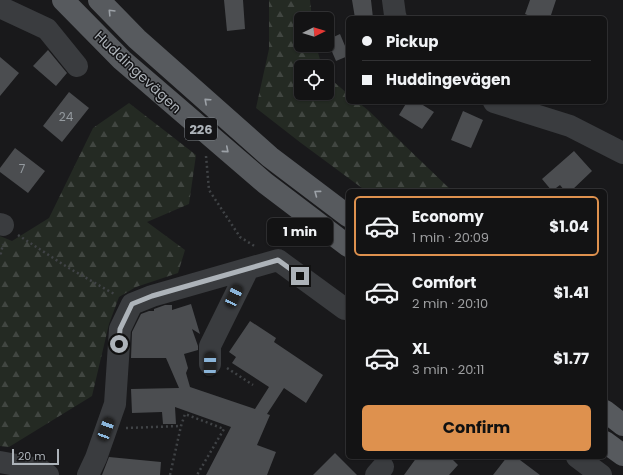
<!DOCTYPE html>
<meta charset="utf-8">
<style>
body{margin:0;font-family:Poppins,sans-serif;background:#202022;color:#f1f3f6;height:100vh;display:flex;flex-direction:column;font-size:15px;white-space:nowrap}
*{box-sizing:border-box;margin:0}
p{font-size:13px;color:#9d9ea0}
.icon{flex:none;width:22px;height:22px;fill:none;stroke:currentColor;stroke-width:2;stroke-linecap:round;stroke-linejoin:round}
.map{position:relative;flex:1;overflow:hidden}
.details{position:absolute;left:346px;top:189px;width:261px;height:270px;display:flex;flex-direction:column;background:#131314;border-radius:6px;box-shadow:0 1px 3px #0004,0 0 0 1px #323234}
.details>*{flex:none}
.top-card{position:absolute;left:346px;top:16px;width:261px;height:88px;border-radius:6px;box-shadow:0 1px 3px #0004,0 0 0 1px #323234;display:grid;align-content:center;height:88px;padding:0 16px;background:#131314}
.needle{width:26px;rotate:85deg}
.tools{position:absolute;left:294px;top:12px;display:grid;gap:8px}
.tools a{display:grid;place-items:center;width:40px;height:40px;border-radius:6px;background:#131314;box-shadow:0 1px 3px #0004,0 0 0 1px #323234;font-size:20px}
.scale{position:absolute;left:12px;bottom:10px;width:47px;box-sizing:border-box;padding-left:4px;border:2px solid #adb3b9;border-top:0;font-size:11px;line-height:14px;white-space:nowrap;color:#adb3b9;-webkit-text-stroke:3px #141416;paint-order:stroke}
.end{position:absolute;width:18px;height:18px;margin:-9px;border:5px solid #adb3b9;background:#111;box-shadow:0 0 0 2px #111}
.from{border-radius:50%}
.bubble{position:absolute;height:28px;border-radius:6px;background:#131314;box-shadow:0 1px 3px #0004,0 0 0 1px #323234;font-size:13px;font-weight:700;line-height:28px;text-align:center}
.car{position:absolute;width:12px;height:24px;margin:-12px -6px;border-radius:5px;box-shadow:0 0 3px 1px #0007;background:linear-gradient(#222 24%,#8ab4d8 0 40%,#222 0 76%,#8ab4d8 0 86%,#222 0)}
.top-card b{display:flex;align-items:center;gap:14px;height:38px;font-size:15px}
.top-card b+b{border-top:1px solid #323234}
.top-card i{width:10px;height:10px;background:#f1f3f6}
ul{padding:7px 0 0;list-style:none}
li{display:flex;align-items:center;gap:12px;height:60px;margin:0 8px 6px;padding:0 8px;border:2px solid transparent;border-radius:6px}
li div{flex:1}
li b{display:block;font-size:15px}
li em{font-style:normal;font-weight:700}
li.active{border-color:#de914e}
li>.icon{width:36px;height:36px;stroke-width:1.5}
.button{display:flex;gap:8px;margin-top:auto;padding:8px 16px}
.button a{flex:1;height:46px;border-radius:6px;background:#de914e;color:#111;font-size:16px;font-weight:700;line-height:46px;text-align:center}
.map>svg:first-child{display:block}
.forest{fill:url(#forest-firs)}
.building{fill:#4b4d50}
.lines{fill:none;stroke-linecap:round;stroke-linejoin:round}
.path{stroke:#404346;stroke-width:2.5;stroke-dasharray:2 3;stroke-linecap:butt}
.minor{stroke:#3a3c3f;stroke-width:22}
.major{stroke:#575a5e;stroke-width:22}
.oneway{stroke:#9ca1a7}
.route{stroke:#adb3b9;stroke-width:5}
.labels{text-anchor:middle;stroke-width:3;stroke-linejoin:round;paint-order:stroke}
.number-label{font-size:12px;fill:#949a9f}
.shield{fill:#141416;stroke:#7f8388;stroke-width:1}
.shield-label{font-size:13px;font-weight:bold;fill:#adb3b9}
.street-label{font-size:14px;fill:#adb3b9;stroke:#141416}
</style>
<div class="map">
<svg width="623" height="475" viewBox="0 0 623 475">
<defs>
<pattern id="forest-firs" width="22" height="20" patternUnits="userSpaceOnUse"><rect width="22" height="20" fill="#242a23"/><path d="M5 1l3.5 6h-7zM16 11l3.5 6h-7z" fill="#414641"/></pattern>
</defs>
<rect width="100%" height="100%" fill="#19191b"/>
<!-- forest -->
<path class="forest" d="M269,0H310L312,19H301V45H316L322,67H301V93H327V76L348,94V102H358L369,111L452,191H366L301,143L256,108L269,49Z
M129,103L196,155L189,204L147,222L185,250L178,273L136,287L119,297L109,324L92,396L9,447L0,446V236L12,241L49,218L93,128Z"/>
<!-- building -->
<path class="building" d="M224,0H243L245,29L227,31Z
M352,0H371L373,18H355Z
M530,0H556L550,18H535L525,14Z
M340,34L348,53V56L336,61L327,40Z
M48,50L67,73L56,86L33,66Z
M0,57L19,73L0,96Z
M69,92L89,108L62,142L43,126Z
M407,102H418L434,112L422,129L399,115Z
M463,111L483,120L471,148L451,140Z
M15,148L45,171L28,193L0,172V168Z
M574,151L592,171L571,191H565L560,185L552,191L542,179Z
M191,304L200,334L192,329L198,346V350L184,354L188,368L186,373L190,387L255,409L269,387L232,363L236,357L229,352L250,321L276,338L274,342L323,375L306,403L284,388L267,414L270,415L257,445L276,452L267,475H206L231,427L175,407L176,424H163L162,412L132,413L131,389L179,388L166,358H131L132,332L141,314L149,311H154V309L165,305H172V310Z
M335,453L357,475H313Z
M109,457L161,462L160,475H102Z
M417,457H450L458,465L449,475H404Z
M507,457H516L540,475H493Z"/>
<g class="lines">
<!-- path -->
<path class="path" d="M206,156L209,190L240,237L256,247
M18,235L67,267L116,295
M0,254L1,253L3,244
M227,368L253,385
M126,428L181,426
M170,475L181,426L185,414L224,429L197,475"/>
<!-- minor -->
<path class="minor" d="M393,0L395,15L396,18
M0,7L47,29L77,66
M494,102L570,126L623,153
M0,224L3,225
M210,364V346L248,269
M577,457L601,475
M0,462L39,469L48,475
M88,475L96,458L115,404L120,329L132,304L152,296L278,260L345,309H348
M376,475L383,467"/>
<!-- major -->
<path class="major" d="M63,0L122,60L265,183L348,246
M99,0L137,39L270,157L348,216
M605,411L623,425
M605,442L623,455"/>
</g>
<!-- one-way arrows -->
<defs><path id="oneway-chevron" d="M-2-3.5L2.5 0L-2 3.5" fill="none" stroke-width="1.6" stroke-linecap="round" stroke-linejoin="round"/></defs>
<g class="oneway">
<use href="#oneway-chevron" transform="translate(111 12) rotate(-134)"/>
<use href="#oneway-chevron" transform="translate(207 101) rotate(-138)"/>
<use href="#oneway-chevron" transform="translate(226 150) rotate(40)"/>
<use href="#oneway-chevron" transform="translate(317 193) rotate(-143)"/>
</g>
<g class="lines">
<!-- route -->
<path class="route" d="M119,344L120,329L132,304L152,296L278,260L300,276"/>
</g>
<g class="labels">
<!-- number labels -->
<g class="number-label">
<text x="66" y="121">24</text>
<text x="22" y="173">7</text>
</g>
<!-- shield labels -->
<rect class="shield" x="185" y="118" width="32" height="22" rx="3"/>
<g class="shield-label">
<text x="201" y="134">226</text>
</g>
<!-- street labels -->
<g class="street-label">
<text transform="translate(138 72) rotate(43)" y="5">Huddingevägen</text>
</g>
</g>
</svg>
<div class="tools">
<a><svg class="needle" viewBox="-14 -14 28 28"><path d="M0-13l5 13h-10z" fill="#e53935"/><path d="M0 13l5-13h-10z" fill="#9d9ea0"/></svg></a>
<a><svg class="icon" aria-label="locate" viewBox="0 0 24 24"><circle cx="12" cy="12" r="6"/><path d="M12 2v4M12 18v4M2 12h4M18 12h4"/></svg></a>
</div>
<div class="scale">20 m</div>
<i class="end from" style="left:119px;top:344px"></i>
<i class="end" style="left:300px;top:276px"></i>
<div class="bubble" style="left:267px;top:218px;width:66px">1 min</div>
<i class="car" style="left:234px;top:296px;rotate:25deg"></i>
<i class="car" style="left:210px;top:364px;rotate:1deg"></i>
<i class="car" style="left:106px;top:429px;rotate:20deg"></i>
<div class="top-card">
<b><i class="from"></i>Pickup</b>
<b><i></i>Huddingevägen</b>
</div>
<section class="details">
<ul>
<li class="active"><svg class="icon" aria-label="car" viewBox="0 0 24 24"><path d="M5 17H2v-5l4-1 3-4h7l3 4 3 1v5h-3M9 17h6M6 11h13"/><circle cx="7" cy="17" r="2"/><circle cx="17" cy="17" r="2"/></svg><div><b>Economy</b><p>1 min · 20:09</p></div><em>$1.04</em></li>
<li><svg class="icon" aria-label="car" viewBox="0 0 24 24"><path d="M5 17H2v-5l4-1 3-4h7l3 4 3 1v5h-3M9 17h6M6 11h13"/><circle cx="7" cy="17" r="2"/><circle cx="17" cy="17" r="2"/></svg><div><b>Comfort</b><p>2 min · 20:10</p></div><em>$1.41</em></li>
<li><svg class="icon" aria-label="car" viewBox="0 0 24 24"><path d="M5 17H2v-5l4-1 3-4h7l3 4 3 1v5h-3M9 17h6M6 11h13"/><circle cx="7" cy="17" r="2"/><circle cx="17" cy="17" r="2"/></svg><div><b>XL</b><p>3 min · 20:11</p></div><em>$1.77</em></li>
</ul>
<div class="button"><a>Confirm</a></div>
</section>
</div>
